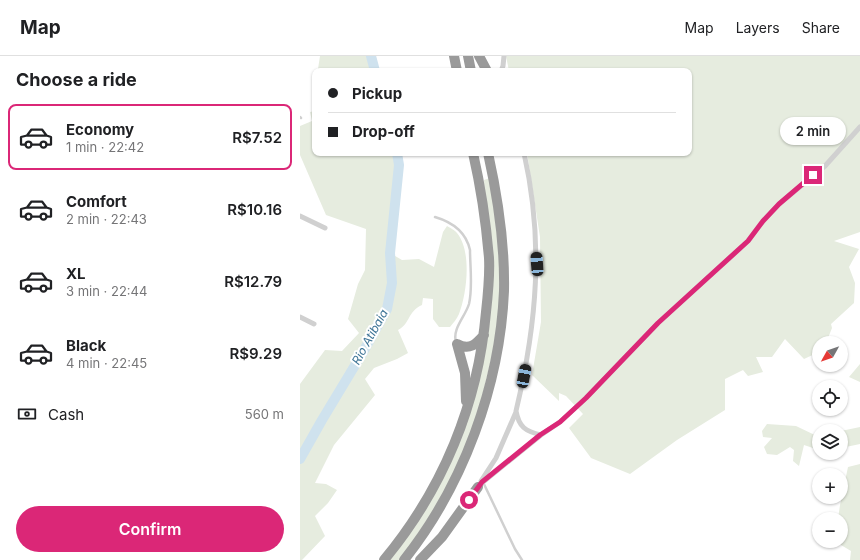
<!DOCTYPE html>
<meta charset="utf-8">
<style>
body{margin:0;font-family:Inter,sans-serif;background:#f2f2f2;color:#202124;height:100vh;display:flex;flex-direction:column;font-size:15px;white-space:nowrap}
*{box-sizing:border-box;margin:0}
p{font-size:13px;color:#757577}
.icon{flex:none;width:22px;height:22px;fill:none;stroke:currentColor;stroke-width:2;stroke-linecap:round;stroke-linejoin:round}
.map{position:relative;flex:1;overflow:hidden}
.drawer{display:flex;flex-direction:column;background:#fff;width:300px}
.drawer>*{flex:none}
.banner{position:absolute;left:12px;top:12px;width:380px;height:88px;border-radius:8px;box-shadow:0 1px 3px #0004;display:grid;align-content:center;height:88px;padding:0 16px;background:#fff}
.needle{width:26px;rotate:230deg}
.buttons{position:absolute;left:512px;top:280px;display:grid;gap:8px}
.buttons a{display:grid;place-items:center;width:36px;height:36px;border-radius:50%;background:#fff;box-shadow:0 1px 3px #0004;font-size:20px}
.end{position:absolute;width:18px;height:18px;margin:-9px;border:5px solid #db2777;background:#fff;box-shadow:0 0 0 2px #fff}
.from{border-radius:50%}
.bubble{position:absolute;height:28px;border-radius:14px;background:#fff;box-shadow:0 1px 3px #0004;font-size:13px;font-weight:600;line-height:28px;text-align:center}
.car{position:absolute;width:12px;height:24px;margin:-12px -6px;border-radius:5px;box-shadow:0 0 3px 1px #0007;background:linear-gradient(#222 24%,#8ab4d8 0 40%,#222 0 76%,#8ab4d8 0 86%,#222 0)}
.banner b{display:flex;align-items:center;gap:14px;height:38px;font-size:15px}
.banner b+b{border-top:1px solid #e0e0e0}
.banner i{width:10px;height:10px;background:#202124}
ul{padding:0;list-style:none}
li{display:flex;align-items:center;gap:12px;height:66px;margin:0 8px 6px;padding:0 8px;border:2px solid transparent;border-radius:8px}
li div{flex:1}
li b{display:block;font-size:15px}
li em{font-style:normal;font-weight:600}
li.on{border-color:#db2777}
li>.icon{width:36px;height:36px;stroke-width:1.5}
h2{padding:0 16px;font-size:18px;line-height:48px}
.pay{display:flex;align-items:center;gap:10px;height:44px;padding:0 16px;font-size:15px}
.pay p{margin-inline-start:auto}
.action{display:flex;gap:8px;margin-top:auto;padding:8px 16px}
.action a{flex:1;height:46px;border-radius:24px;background:#db2777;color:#fff;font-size:16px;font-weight:600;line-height:46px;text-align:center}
header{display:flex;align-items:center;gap:24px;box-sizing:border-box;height:56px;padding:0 20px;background:#fff;border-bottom:1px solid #e0e0e0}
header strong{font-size:19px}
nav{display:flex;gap:22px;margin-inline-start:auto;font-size:14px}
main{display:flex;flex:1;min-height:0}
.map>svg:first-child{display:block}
.green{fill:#e6ecdf}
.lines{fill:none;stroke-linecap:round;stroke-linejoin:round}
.river{stroke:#cfe2ee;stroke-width:10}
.service{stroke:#d0d0d0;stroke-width:2.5}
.minor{stroke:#d0d0d0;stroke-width:5}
.motorway{stroke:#9a9a9a;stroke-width:10}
.route{stroke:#db2777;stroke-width:5}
.labels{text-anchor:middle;stroke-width:4;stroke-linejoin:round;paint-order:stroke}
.water-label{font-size:12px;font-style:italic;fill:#3f7597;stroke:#fff}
</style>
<header>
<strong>Map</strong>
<nav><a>Map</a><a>Layers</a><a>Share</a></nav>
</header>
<main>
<section class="drawer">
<h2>Choose a ride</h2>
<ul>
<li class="on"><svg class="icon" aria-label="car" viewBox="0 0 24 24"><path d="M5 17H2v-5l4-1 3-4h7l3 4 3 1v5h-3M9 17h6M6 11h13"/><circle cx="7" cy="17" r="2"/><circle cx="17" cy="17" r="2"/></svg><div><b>Economy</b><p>1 min · 22:42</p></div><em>R$7.52</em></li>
<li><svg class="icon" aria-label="car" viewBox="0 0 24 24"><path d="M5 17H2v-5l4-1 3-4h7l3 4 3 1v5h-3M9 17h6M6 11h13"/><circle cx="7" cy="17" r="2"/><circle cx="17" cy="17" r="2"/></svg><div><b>Comfort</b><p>2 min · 22:43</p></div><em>R$10.16</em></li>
<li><svg class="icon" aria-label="car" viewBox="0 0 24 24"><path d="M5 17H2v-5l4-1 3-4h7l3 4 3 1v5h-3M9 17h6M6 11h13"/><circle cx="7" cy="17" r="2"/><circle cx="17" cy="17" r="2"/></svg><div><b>XL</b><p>3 min · 22:44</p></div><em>R$12.79</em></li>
<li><svg class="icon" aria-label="car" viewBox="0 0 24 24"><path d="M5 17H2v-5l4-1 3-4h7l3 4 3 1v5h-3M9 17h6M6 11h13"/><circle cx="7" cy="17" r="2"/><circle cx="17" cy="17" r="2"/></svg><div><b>Black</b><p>4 min · 22:45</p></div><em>R$9.29</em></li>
</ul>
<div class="pay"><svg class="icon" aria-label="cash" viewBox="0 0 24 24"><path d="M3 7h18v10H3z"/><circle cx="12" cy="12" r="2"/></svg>Cash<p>560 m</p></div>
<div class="action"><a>Confirm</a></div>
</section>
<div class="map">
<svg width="560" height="504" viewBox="0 0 560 504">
<rect width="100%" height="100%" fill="#fff"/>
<!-- green -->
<path class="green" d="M20,0H72L76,15H20L18,13Z
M206,0H560V176L534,185L559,193L549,211L555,227L554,247L531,268L532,272L526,287H519V296L504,303L485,283L472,301H456L463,316L448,320L443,314L425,323V354L377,384L330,418L291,402L269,372L283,358L266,340L259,337V345L232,319L241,266L240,181L227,97H389V15H209Z
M15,55V97H97L99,109L90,197L102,204L119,203L134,211L143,176L147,170C150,172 155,174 157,177C172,195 167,237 159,258C157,263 153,267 150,271H139L133,263V243L123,242L122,249C107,256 111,267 98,274L108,297L97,303L74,312L65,323L75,339L34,389L15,427L26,428L37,434L28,447L15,460L25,480L2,504H0V328L25,294L42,295L59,277L48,263L58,228L65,214L66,173L26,159L0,99V70L12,65L10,56Z
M190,122L200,200L199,253L194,291L176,366L143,440L100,504H89L135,436L188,276L184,124Z
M560,308V326L549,321Z
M467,368L496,370L519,381V394L504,389L499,410L493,405L494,394L490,391L477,399L467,398L464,391L472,382L463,381L462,375Z
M560,371V388L541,392V375Z
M560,408V504H550L551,495L536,486L541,485V463H538L540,449L548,411Z"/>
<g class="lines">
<!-- river -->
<path class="river" d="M71,0L75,15
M0,403L22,364L63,296L87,253L92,227L90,197L99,109L97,97"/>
<!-- service -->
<path class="service" d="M0,61L1,62
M135,161C152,166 166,176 170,194C170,211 173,231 169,248C165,261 152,273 156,286
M183,426L215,493L222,504"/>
<!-- minor -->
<path class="minor" d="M201,15L203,10L204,0
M224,97C244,186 237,267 216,355C219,371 225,375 241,379
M0,160L25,172
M0,261L14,268
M181,425L196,402L216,356
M178,431L183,426L241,379L260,366L286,342L358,267L448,185L463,165L479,148L525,110L560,71"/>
<!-- motorway -->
<path class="motorway" d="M154,0L157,15
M168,0L171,15
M179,0L187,15
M157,288L165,317L166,345
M157,288C170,295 176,288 184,279
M84,504C143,433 178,348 186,256C188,238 190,220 189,202C186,166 181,132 173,97
M104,504C163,430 200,330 204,235C205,189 198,142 188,97
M120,504L142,481L178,431"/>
</g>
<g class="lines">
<!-- route -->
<path class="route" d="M169,444L182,426L240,379L260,366L286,342L358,267L448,185L463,165L479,148L513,119"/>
</g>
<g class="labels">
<!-- water labels -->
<g class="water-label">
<text transform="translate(70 281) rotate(-61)" y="4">Rio Atibaia</text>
</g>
</g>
</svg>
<div class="buttons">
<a><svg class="needle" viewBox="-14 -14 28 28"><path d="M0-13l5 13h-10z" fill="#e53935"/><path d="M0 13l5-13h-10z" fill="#757577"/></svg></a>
<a><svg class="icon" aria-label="locate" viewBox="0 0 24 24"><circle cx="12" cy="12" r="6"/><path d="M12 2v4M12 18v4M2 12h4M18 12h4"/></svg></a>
<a><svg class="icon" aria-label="layers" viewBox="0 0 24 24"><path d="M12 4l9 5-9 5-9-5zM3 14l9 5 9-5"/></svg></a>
<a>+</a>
<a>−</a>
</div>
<i class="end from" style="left:169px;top:444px"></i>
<i class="end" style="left:513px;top:119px"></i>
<div class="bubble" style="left:480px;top:61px;width:66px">2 min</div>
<i class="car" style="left:237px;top:208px;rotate:356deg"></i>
<i class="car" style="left:224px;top:320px;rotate:11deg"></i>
<div class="banner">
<b><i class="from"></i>Pickup</b>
<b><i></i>Drop-off</b>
</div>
</div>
</main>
